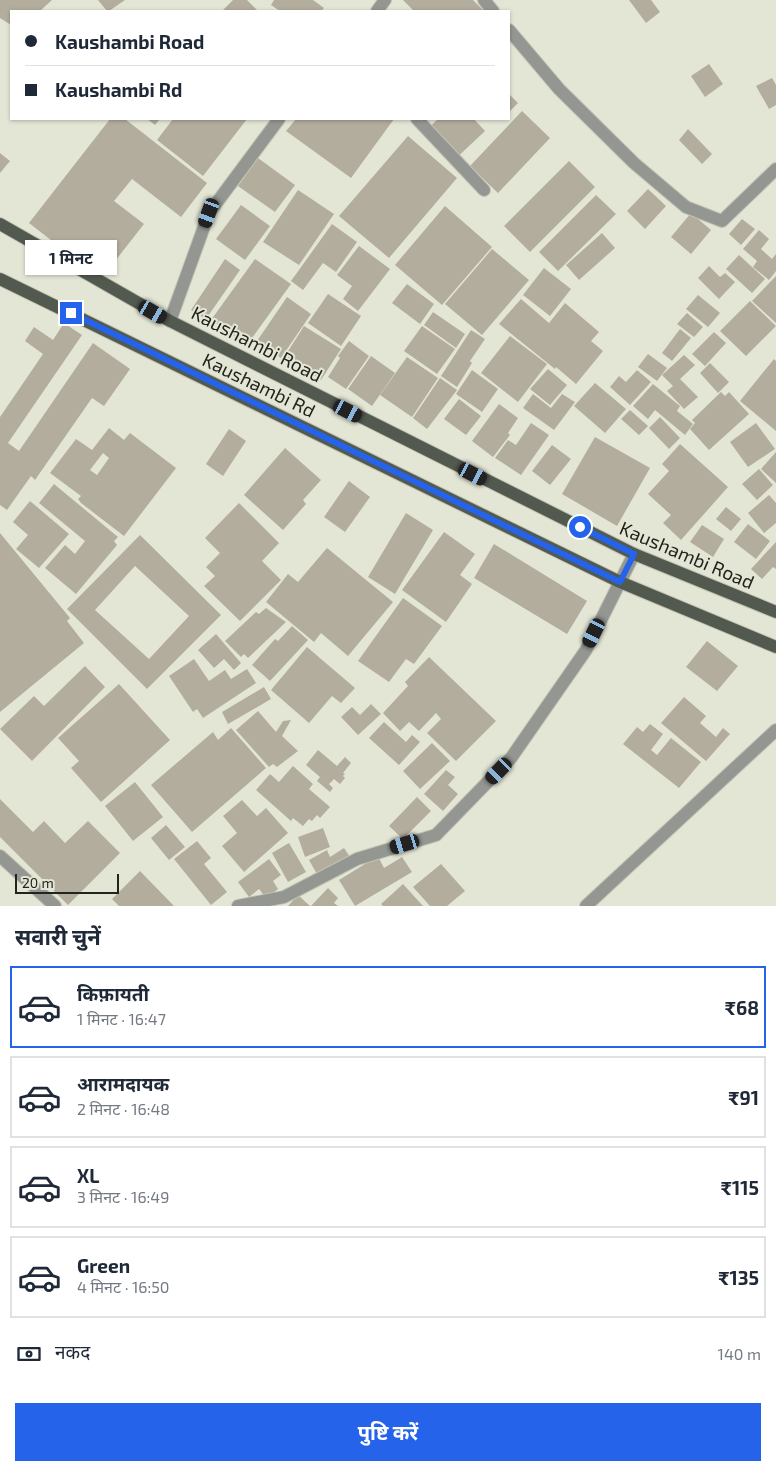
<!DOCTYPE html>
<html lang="hi">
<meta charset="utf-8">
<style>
body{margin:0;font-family:"Exo 2","Noto Sans Devanagari",sans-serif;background:#f6f6f7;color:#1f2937;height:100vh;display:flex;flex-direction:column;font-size:19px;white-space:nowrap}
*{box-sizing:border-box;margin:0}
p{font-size:16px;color:#747a83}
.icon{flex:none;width:28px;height:28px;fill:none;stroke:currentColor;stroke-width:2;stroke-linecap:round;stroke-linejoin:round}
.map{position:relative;height:906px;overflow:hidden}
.details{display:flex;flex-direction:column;background:#fff;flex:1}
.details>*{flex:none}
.top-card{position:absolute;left:10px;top:10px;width:500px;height:110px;border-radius:0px;box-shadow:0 1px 4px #0004;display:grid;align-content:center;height:110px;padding:0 15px;background:#fff}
.scale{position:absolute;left:15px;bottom:12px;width:104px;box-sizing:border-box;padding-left:5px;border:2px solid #23231d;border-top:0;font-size:14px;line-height:18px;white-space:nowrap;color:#23231d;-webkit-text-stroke:4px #e4e6d5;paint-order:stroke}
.end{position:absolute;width:22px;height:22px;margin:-11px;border:6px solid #2563eb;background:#fff;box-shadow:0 0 0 2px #fff}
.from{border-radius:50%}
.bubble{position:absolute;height:35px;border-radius:0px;background:#fff;box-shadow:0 1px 4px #0004;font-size:16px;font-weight:700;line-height:35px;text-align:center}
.car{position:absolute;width:15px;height:30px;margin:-15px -8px;border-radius:6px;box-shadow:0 0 4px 1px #0007;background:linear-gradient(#222 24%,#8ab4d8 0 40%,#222 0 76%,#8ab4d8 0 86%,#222 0)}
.top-card b{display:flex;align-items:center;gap:18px;height:48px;font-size:19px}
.top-card b+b{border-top:1px solid #e0e1e3}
.top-card i{width:12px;height:12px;background:#1f2937}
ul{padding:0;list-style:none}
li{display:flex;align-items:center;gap:15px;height:82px;margin:0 10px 8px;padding:0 5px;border:2px solid #e0e1e3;border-radius:0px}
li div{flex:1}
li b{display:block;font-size:19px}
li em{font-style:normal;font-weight:700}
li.selected{border-color:#2563eb}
li>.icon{width:45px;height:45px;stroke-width:1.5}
h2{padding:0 15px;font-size:22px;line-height:60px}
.pay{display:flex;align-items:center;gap:12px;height:55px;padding:0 15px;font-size:19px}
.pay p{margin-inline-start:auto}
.button{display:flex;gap:10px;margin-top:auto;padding:10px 15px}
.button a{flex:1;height:58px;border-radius:0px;background:#2563eb;color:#fff;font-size:20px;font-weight:700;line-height:58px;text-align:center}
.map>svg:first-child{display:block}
.building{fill:#b3ad9e;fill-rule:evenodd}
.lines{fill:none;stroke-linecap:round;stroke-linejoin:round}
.minor-casing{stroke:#c1c3b4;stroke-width:14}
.major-casing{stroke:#c1c3b4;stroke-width:14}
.minor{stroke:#949791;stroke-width:12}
.major{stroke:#52594f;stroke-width:12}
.route{stroke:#2563eb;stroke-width:6}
.labels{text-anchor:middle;stroke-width:4;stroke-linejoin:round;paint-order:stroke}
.street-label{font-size:19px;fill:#23231d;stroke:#e4e6d5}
</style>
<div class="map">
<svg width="776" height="906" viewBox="0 0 776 906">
<rect width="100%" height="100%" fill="#e4e6d5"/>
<!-- building -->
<path class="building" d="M0,0H52L40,11H11V25L0,18Z
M98,0H125L109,11H107Z
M233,0H247L258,11H222Z
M274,0H313L324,8L321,11H280L271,5Z
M403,0H473L484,11H414Z
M629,0H651L660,12L646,23Z
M709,64L723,84L705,97L691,76Z
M772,78L776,85V105L769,109L756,86Z
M509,94L518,103L509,112Z
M522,111L550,138L498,193L470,166Z
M110,119H125L207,183L181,217L132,179L114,201L144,224L101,279L29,223Z
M147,119H160L155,125Z
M173,119H247L203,176L157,140Z
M296,119H394L351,178L286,131Z
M438,119H474L485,131L451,163L423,133Z
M688,129L712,154L702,164L679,140Z
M408,136L457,178L389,258L339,216Z
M0,153L10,161L0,173Z
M258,158L295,185L275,212L238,186Z
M569,161L595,187L530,252L504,226Z
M648,189L666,206L645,229L627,211Z
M298,190L334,214L299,265L263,242Z
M596,195L616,214L558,271L539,252Z
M241,205L270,226L245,260L216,239Z
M445,206L492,247L442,305L395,265Z
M691,213L711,230L691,254L671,237Z
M742,219L755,229L741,245L729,234Z
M332,224L357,242L336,272L323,263L303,290L291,281Z
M759,230L769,239L761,249L772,259L776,254V271L769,280L753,267L757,261L743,249Z
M602,233L615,248L579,280L566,265Z
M359,246L390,269L358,311L343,299L352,286L337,275Z
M492,249L529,280L482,335L445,304Z
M739,255L765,279L752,293L726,269Z
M225,259L240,270L206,319L191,310Z
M255,259L291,284L247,345L211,320Z
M709,266L720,277L725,273L735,282L719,299L698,278Z
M544,268L571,289L550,316L523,295Z
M776,276V323L752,301Z
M407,284L434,304L420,324L392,303Z
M328,294L361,316L341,346L308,323Z
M698,295L720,313L708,327L686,309Z
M287,297L311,314L281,358L257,341Z
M521,299L549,323L565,303L599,332L591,341L603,351L576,384L556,367L555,369L499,324Z
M750,301L776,326L746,356L720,331Z
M433,312L465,334L456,348L424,325Z
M687,313L703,327L694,337L677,324Z
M64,323L82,335L8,443L19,451L93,343L130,369L104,406L92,398L35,480L31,476L7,510L0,505V417L43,354L25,341L34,327L53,340Z
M304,326L341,349L321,380L285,356Z
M422,326L455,349L437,374L404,351Z
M680,329L691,338L672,361L662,353Z
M471,330L485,339L470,361L472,363L457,387L441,376Z
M714,332L726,343L705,366L692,354Z
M510,336L547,364L518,402L481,373Z
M349,341L369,356L346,389L328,377L340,358L338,356Z
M648,354L667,368L657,381L638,367Z
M684,355L695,365L680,379L698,397L684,409L667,391L673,386L662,375Z
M371,356L395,373L372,406L348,389Z
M407,357L438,378L412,417L380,395Z
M774,359L776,361V431L740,401Z
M710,363L729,382L718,393L700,373Z
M548,369L567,385L550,405L530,389Z
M472,370L498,389L482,412L456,394Z
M637,370L651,382L630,405L610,387L619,376L626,382Z
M440,378L457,390L427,429L413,418Z
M595,383L626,409L605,433L574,406Z
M653,384L680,406L677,411L693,424L685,435L655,410L648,419L633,406Z
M721,392L725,396L729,392L749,414L709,450L690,429L695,423L692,420Z
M533,394L551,408L562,394L575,402L554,430L523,408Z
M459,399L481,416L466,435L444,419Z
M499,404L518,418L508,433L510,435L493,457L472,441Z
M630,410L648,426L639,435L621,419Z
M660,417L680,438L669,449L649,428Z
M531,423L549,435L521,475L495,458L508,440L516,445Z
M756,423L775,449L748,467L730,442Z
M109,428L124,440L130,433L176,468L124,536L81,503L78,499L81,496L50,473L76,439L92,450ZM103,453L109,458L97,475L90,470Z
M229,429L246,441L223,476L206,464Z
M595,437L650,468L617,526L562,494Z
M680,444L728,487L681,540L663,523L671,515L648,494L669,471L662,464Z
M552,445L571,459L550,485L532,471Z
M285,448L321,480L303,500L306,504L283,530L244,495Z
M776,452V483L761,469Z
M759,469L773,485L757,500L742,484Z
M349,481L370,497L345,532L324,517Z
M54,484L118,537L114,541L117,545L76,594L45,568L65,545L75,554L85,541L39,503Z
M769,495L776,503V523L764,533L748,513Z
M30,501L69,534L39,568L16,549L28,535L13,522Z
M239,503L279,543L262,561L281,580L240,621L204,586L215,576L206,567L220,553L205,538Z
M726,507L741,519L731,531L716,519Z
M406,513L433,530L395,594L368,577Z
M748,524L770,541L756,559L734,542Z
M702,525L724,539L713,557L690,542Z
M444,532L475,554L460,575L472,584L446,622L402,590Z
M0,533L70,618L67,621L84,643L0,712Z
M140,535L221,615L147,689L67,609ZM135,566L189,616L149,659L95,610Z
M776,542V569L773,567L762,579L751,569Z
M494,544L587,601L567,634L474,578Z
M327,548L393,602L348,656L321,633L314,642L266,602L288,574L298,582Z
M403,598L442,626L414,664L406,659L389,682L358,661Z
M266,608L286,622L248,658L244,654L241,657L225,641L256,612L259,614Z
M292,626L308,640L270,681L252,665L275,639L278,641Z
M216,634L241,663L234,670L224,659L214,668L198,650Z
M707,641L738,666L717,691L686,667Z
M307,647L355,688L341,703L332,696L309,723L271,690Z
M429,657L496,721L456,761L427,733L441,719L436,713L419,731L409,722L400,731L383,713L408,686L405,682Z
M194,659L209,681L225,670L231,679L247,669L256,683L203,718L197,709L193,712L169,676Z
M85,666L105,687L32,761L0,729L34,696L44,706Z
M119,684L170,740L101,802L71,768L79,761L58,738Z
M264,687L271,699L228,724L222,712Z
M684,697L706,716L700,723L716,737L723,728L730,734L706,761L661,723Z
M371,704L381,714L358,735L341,717L352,707L360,715Z
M258,711L276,732L283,721L291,720L282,736L298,751L277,767L273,764L269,767L236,730Z
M384,722L406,742L412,735L420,742L399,765L369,738Z
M650,724L663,734L651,750L657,755L671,738L701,762L679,788L623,744L637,727L643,732Z
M231,728L266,768L192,832L151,785L213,732L218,740Z
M432,743L450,761L420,789L403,771Z
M318,750L337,766L345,757L351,763L343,773L345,774L343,776L345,778L340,784L334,779L329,784L333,788L330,792L317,781L320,777L306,765Z
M293,766L313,784L309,789L330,807L320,818L317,815L312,821L309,819L303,826L293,818L291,821L256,790L270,774L279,782Z
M446,770L455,777L448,785L458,794L443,811L424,794Z
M135,782L163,817L133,841L105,806Z
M417,797L431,811L403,839L389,826Z
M0,799L33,832L44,821L65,843L88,821L120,853L68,905L0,837Z
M242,800L257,816L266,808L288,833L244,872L222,846L237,833L223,816Z
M166,825L185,847L169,860L151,838Z
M323,828L330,847L305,857L298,837Z
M197,841L211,858L204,864L227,892L211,905L174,859Z
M289,843L306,872L288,882L272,853Z
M344,848L350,857L318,876L309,860L327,850L330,857Z
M378,856L384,868L402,857L412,872L355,906L339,880Z
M269,859L281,875L273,881L278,889L266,898L259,889L249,897L238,882Z
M441,864L465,891L447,906H430L413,887Z
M140,871L174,906H119L112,899Z
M403,884L423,906H383L381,904Z
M328,888L338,898L334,903L338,906H311Z
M298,895L310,906H288Z"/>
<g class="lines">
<!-- minor casing -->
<g class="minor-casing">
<path id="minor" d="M484,0L493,11
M377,11L385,0
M509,30L559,89L634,163L686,207L722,221L776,169
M417,119L484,190
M170,321L209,213L279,119
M0,856L55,906
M238,906L284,897L357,859L436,835L511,758L586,650L634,554
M586,906L776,730"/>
</g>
<!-- major casing -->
<g class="major-casing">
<path id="major" d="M0,224L170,321L634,554L776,612
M0,279L620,582L776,647"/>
</g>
<!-- minor -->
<use href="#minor" class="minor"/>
<!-- major -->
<use href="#major" class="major"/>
</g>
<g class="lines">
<!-- route -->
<path class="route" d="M71,313L620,582L634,554L580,527"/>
</g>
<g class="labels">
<!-- street labels -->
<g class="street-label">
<text transform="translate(257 344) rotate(27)" y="7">Kaushambi Road</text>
<text transform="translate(259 385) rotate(26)" y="7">Kaushambi Rd</text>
<text transform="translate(687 555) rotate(23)" y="7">Kaushambi Road</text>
</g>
</g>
</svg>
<div class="scale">20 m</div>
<i class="end from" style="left:580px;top:527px"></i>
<i class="end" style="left:71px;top:313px"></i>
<div class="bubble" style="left:25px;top:240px;width:92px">1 मिनट</div>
<i class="car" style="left:209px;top:213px;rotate:200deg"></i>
<i class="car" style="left:153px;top:312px;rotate:120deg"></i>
<i class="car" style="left:348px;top:411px;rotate:117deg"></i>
<i class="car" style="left:473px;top:474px;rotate:117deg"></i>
<i class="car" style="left:594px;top:633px;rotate:206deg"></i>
<i class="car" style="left:499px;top:771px;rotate:224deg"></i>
<i class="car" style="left:405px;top:844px;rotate:253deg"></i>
<div class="top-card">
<b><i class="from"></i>Kaushambi Road</b>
<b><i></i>Kaushambi Rd</b>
</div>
</div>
<section class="details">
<h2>सवारी चुनें</h2>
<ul>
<li class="selected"><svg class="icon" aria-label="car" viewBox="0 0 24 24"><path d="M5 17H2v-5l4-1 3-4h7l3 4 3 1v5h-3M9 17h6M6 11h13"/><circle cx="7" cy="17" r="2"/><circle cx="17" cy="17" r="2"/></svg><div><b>किफ़ायती</b><p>1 मिनट · 16:47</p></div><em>₹68</em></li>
<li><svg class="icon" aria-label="car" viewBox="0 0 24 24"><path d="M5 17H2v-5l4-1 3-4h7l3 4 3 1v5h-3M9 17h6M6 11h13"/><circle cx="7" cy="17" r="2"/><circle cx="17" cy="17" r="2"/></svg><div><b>आरामदायक</b><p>2 मिनट · 16:48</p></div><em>₹91</em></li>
<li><svg class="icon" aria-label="car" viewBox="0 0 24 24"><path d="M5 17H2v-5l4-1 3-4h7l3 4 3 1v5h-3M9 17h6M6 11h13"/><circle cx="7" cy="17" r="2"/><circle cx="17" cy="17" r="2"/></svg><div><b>XL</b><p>3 मिनट · 16:49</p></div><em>₹115</em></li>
<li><svg class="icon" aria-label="car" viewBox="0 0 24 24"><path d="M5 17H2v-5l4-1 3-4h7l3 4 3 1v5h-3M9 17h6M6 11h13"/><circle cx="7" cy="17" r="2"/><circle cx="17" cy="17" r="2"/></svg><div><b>Green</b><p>4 मिनट · 16:50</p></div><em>₹135</em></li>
</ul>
<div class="pay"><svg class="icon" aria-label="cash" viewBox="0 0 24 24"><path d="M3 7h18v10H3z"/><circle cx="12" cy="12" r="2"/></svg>नकद<p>140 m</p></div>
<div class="button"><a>पुष्टि करें</a></div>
</section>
